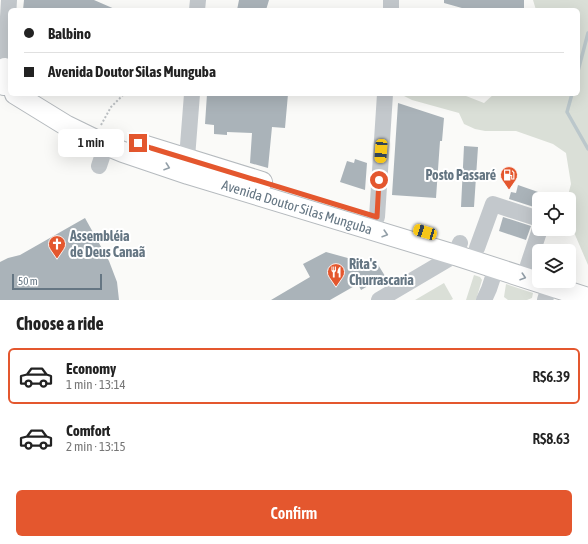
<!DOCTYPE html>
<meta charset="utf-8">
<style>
body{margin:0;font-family:"Asap Condensed",sans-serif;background:#f6f6f6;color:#222;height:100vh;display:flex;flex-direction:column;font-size:15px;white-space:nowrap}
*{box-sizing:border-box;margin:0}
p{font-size:13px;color:#767676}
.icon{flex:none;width:22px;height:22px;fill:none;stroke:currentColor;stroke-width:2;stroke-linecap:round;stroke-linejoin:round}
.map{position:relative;height:300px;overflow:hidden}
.drawer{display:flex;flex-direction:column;background:#fff;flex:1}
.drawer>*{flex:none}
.guide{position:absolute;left:8px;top:8px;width:572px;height:88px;border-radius:6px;box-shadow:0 4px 16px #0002;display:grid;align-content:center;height:88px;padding:0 16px;background:#fff}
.buttons{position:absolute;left:532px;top:192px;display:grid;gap:8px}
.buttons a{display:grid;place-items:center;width:44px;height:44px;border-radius:6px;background:#fff;box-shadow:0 4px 16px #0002;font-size:20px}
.scale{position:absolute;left:12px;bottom:10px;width:90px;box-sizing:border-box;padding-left:4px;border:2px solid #657683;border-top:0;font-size:11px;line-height:14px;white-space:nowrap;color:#657683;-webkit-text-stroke:3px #fff;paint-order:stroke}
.end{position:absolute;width:18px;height:18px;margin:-9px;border:5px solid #e4572e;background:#fff;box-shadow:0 0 0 2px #fff}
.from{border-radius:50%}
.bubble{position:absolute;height:28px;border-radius:6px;background:#fff;box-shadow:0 4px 16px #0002;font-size:13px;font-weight:600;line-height:28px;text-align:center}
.car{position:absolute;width:12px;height:24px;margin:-12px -6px;border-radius:5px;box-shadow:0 0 3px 1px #0007;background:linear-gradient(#f5c518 24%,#345 0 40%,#f5c518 0 76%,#345 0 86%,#f5c518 0)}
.guide b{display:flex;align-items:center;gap:14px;height:38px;font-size:15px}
.guide b+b{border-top:1px solid #e0e0e0}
.guide i{width:10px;height:10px;background:#222}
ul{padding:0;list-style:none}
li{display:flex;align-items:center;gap:12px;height:56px;margin:0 8px 6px;padding:0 8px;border:2px solid transparent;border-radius:6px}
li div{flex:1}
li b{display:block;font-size:15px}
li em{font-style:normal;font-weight:600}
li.active{border-color:#e4572e}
li>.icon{width:36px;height:36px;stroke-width:1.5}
h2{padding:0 16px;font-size:18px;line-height:48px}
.cta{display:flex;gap:8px;margin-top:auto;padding:8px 16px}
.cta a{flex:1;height:46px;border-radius:6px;background:#e4572e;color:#fff;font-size:16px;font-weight:600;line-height:46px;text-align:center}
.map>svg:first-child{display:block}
.green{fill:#dadfd7}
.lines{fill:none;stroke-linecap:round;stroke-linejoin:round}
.stream{stroke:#bbc7cb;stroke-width:3.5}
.building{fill:#aab3b9}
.major-casing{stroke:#b5babe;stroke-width:22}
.path{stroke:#bbbfc2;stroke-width:2;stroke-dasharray:2 2;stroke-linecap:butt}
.minor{stroke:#c3c8cc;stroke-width:16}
.major{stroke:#fff;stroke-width:20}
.oneway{stroke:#939fa8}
.route{stroke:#e4572e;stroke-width:5}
.labels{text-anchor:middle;stroke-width:4;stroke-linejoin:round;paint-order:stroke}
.poi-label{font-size:14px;font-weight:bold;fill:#657683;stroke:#fff;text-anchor:start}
.street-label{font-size:14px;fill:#657683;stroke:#fff}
</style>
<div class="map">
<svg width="588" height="300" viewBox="0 0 588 300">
<rect width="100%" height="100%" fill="#fafaf8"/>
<!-- green -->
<path class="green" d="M533,0H588V265L570,223L569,212V199H567L571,184L566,153L553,144L516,131H485L475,129L464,124L459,113L412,100L404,96V94H461L484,103L494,94H578V10H536Z
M474,275L480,277L482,280L476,300H466Z
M444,283L453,299L451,300H415Z
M506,284L533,293L532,298L527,300H508L504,297Z"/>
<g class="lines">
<!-- stream -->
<path class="stream" d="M578,71L588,33
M572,94L567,112L588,149"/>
</g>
<!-- building -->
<path class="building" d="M24,0H94L117,10H23Z
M239,0H269L266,10H237Z
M444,0H524V10H469L444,3Z
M207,94H288L285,128L272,127L268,168L250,163L252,133L227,132V135L214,134V125L205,124Z
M398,103L444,118L442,141H440L436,198L392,195Z
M464,146L478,147L474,207H461Z
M355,159L367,163L365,190L340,182L347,161L354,163Z
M518,185L541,193L537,208L509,199L511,192L516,193Z
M503,217L531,226L526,240L499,231Z
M85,218L109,261L117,282L119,300H0V262L8,258L20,255Z
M326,252L373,265L377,263L385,276L361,290L358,284L330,300H271L310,277L303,264Z"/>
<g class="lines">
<!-- major casing -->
<g class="major-casing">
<path id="major" d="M4,85L5,68
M15,94L67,126L106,145L123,152L188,174L455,255L588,298
M146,146L262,182"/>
</g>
<!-- path -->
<path class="path" d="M101,125L111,107L124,94"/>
<!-- minor -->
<path class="minor" d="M197,10L198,0
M391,10V0
M0,67L5,68L9,0
M187,158L192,94
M99,166L106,145
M377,217L385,94
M477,248L493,204L539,219
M528,265L540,229
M379,300L455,255L460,243
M484,300L489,289L496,268
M545,300L551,281"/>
<!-- major -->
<use href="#major" class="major"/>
</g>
<!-- one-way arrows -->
<defs><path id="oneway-chevron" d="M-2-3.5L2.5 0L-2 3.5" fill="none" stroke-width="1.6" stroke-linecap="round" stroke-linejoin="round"/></defs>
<g class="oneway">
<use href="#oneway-chevron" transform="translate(167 167) rotate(19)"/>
<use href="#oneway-chevron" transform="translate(385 234) rotate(17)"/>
<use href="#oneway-chevron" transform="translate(523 277) rotate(18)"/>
</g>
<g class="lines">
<!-- route -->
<path class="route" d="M138,143L151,148L377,217L379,180"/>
</g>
<!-- icons -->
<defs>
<g id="fuel-pin" transform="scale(0.9)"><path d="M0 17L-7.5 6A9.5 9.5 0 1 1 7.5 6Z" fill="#e4572e" stroke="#fff"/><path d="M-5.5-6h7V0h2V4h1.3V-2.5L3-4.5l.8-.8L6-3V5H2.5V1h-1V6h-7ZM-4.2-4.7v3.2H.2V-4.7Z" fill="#fff"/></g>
<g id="church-pin" transform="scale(0.9)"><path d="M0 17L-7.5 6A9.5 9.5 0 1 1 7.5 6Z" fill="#e4572e" stroke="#fff"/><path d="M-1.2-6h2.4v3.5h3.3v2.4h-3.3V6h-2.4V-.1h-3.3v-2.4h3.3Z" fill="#fff"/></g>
<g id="restaurant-pin" transform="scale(0.9)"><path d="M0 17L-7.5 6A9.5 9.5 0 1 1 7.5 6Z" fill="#e4572e" stroke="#fff"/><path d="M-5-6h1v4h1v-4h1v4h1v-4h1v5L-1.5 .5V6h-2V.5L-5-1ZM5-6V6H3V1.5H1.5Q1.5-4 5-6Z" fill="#fff"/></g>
</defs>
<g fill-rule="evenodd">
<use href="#fuel-pin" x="509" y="175"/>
<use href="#church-pin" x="57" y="244"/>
<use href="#restaurant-pin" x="336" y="272"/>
</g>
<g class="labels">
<!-- poi labels -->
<g class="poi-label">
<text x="496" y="180" text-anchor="end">Posto Passaré</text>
<text x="70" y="241">Assembléia<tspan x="70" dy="16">de Deus Canaã</tspan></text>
<text x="349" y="269">Rita's<tspan x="349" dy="16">Churrascaria</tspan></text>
</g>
<!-- street labels -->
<g class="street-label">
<text transform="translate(297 207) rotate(17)" y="5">Avenida Doutor Silas Munguba</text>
</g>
</g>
</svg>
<div class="buttons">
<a><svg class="icon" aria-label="locate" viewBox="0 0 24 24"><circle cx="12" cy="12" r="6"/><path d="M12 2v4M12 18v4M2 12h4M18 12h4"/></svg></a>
<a><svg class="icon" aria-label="layers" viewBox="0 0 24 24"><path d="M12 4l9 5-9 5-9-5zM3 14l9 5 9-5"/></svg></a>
</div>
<div class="scale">50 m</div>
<i class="end from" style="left:379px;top:180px"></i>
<i class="end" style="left:138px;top:143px"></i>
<div class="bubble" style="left:58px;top:129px;width:66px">1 min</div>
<i class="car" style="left:381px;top:151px;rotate:184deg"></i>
<i class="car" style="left:425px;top:232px;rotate:287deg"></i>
<div class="guide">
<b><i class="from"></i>Balbino</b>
<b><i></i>Avenida Doutor Silas Munguba</b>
</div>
</div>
<section class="drawer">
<h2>Choose a ride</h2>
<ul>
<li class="active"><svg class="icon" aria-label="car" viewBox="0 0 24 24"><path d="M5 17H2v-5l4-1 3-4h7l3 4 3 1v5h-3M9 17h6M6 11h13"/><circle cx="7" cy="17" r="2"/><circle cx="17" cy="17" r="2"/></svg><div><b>Economy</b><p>1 min · 13:14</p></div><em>R$6.39</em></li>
<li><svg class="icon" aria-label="car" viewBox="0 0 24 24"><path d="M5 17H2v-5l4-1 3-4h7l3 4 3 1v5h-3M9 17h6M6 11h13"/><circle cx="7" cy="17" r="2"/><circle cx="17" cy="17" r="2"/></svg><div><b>Comfort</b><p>2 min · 13:15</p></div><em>R$8.63</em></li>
</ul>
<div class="cta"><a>Confirm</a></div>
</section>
